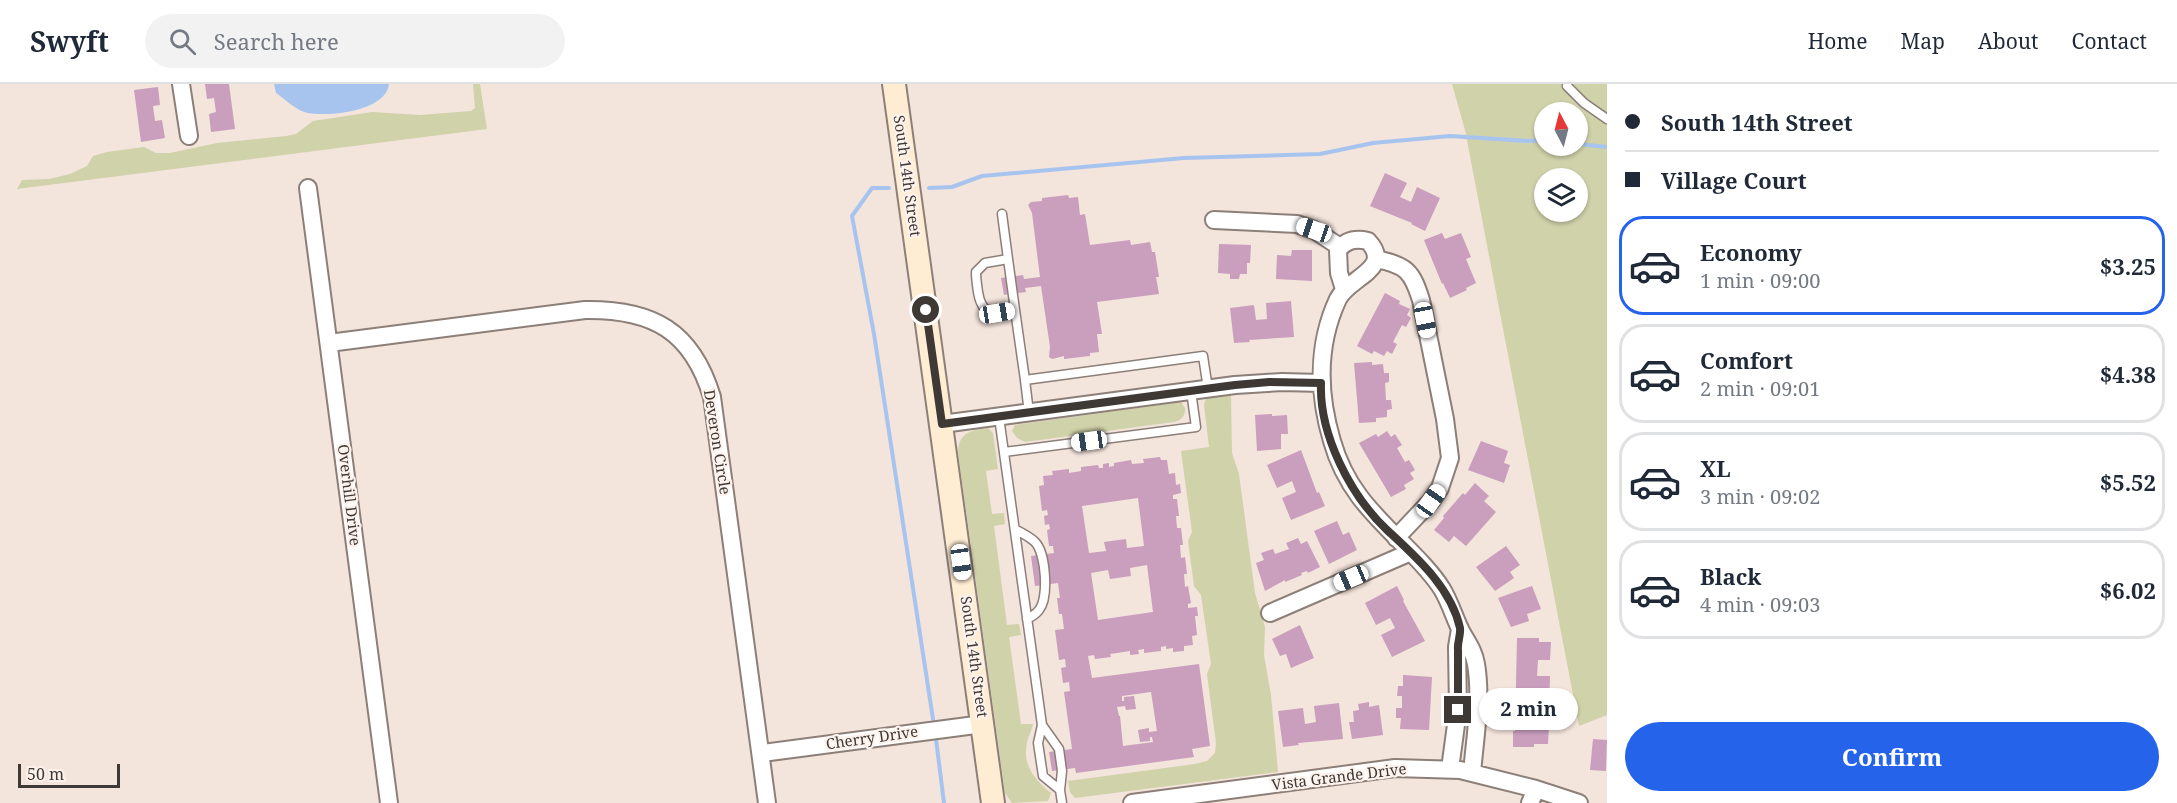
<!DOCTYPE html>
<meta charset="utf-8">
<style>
body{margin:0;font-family:"Noto Serif",serif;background:#f2f2f3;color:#1f2937;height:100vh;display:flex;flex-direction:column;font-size:22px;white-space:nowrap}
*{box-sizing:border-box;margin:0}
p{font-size:20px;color:#747a83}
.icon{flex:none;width:33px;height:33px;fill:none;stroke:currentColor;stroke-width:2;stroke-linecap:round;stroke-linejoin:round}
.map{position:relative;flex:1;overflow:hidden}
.side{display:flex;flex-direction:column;background:#fff;width:570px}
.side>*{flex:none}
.top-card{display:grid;align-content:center;height:132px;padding:0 18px;background:#fff}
.needle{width:39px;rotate:353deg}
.fabs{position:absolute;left:1534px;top:18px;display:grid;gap:12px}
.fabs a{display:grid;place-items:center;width:54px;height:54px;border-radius:50%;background:#fff;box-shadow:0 2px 4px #0004;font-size:30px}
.scale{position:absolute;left:18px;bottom:15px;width:102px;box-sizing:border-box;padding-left:6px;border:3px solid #3f3936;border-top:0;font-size:16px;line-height:21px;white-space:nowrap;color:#3f3936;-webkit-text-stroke:4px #fef2ec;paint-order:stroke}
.end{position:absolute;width:27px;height:27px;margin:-14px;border:8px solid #3f3936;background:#fff;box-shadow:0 0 0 3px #fff}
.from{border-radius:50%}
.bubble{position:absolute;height:42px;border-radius:21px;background:#fff;box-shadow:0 2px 4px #0004;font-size:20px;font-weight:700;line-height:42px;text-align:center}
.car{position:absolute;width:18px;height:36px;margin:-18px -9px;border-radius:8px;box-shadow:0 0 4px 2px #0007;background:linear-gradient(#fff 24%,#345 0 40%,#fff 0 76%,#345 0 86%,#fff 0)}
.top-card b{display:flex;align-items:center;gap:21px;height:57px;font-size:22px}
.top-card b+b{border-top:2px solid #e0e1e3}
.top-card i{width:15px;height:15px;background:#1f2937}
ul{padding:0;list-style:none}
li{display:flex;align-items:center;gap:18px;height:99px;margin:0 12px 9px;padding:0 6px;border:3px solid #e0e1e3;border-radius:24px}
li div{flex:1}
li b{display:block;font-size:22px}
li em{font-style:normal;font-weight:700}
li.selected{border-color:#2563eb}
li>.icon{width:54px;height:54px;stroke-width:1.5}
.primary-button{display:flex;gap:12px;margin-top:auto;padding:12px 18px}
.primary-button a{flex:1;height:69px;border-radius:36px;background:#2563eb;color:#fff;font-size:24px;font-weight:700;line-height:69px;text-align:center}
header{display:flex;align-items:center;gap:36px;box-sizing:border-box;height:84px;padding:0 30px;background:#fff;border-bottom:2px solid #e0e1e3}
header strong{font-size:28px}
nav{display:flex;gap:33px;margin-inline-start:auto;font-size:21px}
.search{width:420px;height:54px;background:#f2f2f3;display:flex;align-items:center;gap:15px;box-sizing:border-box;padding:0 21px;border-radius:33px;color:#747a83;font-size:22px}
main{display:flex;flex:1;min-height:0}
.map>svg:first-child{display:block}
.green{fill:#d0d2aa;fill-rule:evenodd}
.water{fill:#a7c4ee}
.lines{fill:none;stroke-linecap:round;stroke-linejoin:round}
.stream{stroke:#a7c4ee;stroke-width:4}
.building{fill:#ca9ebd;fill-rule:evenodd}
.service-casing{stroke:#8c7f78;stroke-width:11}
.minor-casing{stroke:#8c7f78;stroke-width:20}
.secondary-casing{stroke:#8c7f78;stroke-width:26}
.service{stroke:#fff;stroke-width:8}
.minor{stroke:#fff;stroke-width:16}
.secondary{stroke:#feecd3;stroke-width:22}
.route{stroke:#3f3936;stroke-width:8}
.labels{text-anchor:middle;stroke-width:4.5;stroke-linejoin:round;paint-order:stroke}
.street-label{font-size:15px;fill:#3f3936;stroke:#fef2ec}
</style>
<header>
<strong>Swyft</strong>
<div class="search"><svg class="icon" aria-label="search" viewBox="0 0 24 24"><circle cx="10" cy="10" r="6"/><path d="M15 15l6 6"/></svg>Search here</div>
<nav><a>Home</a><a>Map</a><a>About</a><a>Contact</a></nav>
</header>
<main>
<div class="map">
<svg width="1607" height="719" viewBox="0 0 1607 719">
<rect width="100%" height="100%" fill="#f3e4dc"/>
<!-- green -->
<path class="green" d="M473,0H480L487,45L17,105L22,96L49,95L70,90L87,82L93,72L107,68L144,63L156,69H170L217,59L286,52L296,50L313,37L372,28L420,31L471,27L475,24Z
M1452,0H1607V631L1579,642L1465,46ZM1545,28H1578V62H1545ZM1545,94H1578V128H1545Z
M1231,311L1232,369L1239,390L1255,509L1265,543L1264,571L1271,611L1278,688L1075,714L1070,708L1068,697L1195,680L1207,677L1215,669L1216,659L1207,590L1211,580L1201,511L1194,502L1188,457L1192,448L1181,367L1209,363L1204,321L1206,314Z
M1181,318L1185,324C1186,331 1181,337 1174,338L1025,358L1017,354L1012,347L1015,341Z
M988,344L993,349L998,385L986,387L992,430L1004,429L1005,440L994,442L1007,541L1019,540L1021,551L1009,553L1021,640H1033C1032,646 1028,652 1027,659C1022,681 1035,696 1051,709L1048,717L1012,719L1005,709L958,368C959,348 972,346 988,344Z"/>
<!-- water -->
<path class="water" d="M274,0H389C386,27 330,33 308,29C298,28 285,15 276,9Z"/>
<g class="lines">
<!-- stream -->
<path class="stream" d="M1578,60L1607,63
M889,104H872L852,132L874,250L933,635
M929,104L952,103L982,92L1184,74L1320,70L1373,59L1450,52L1528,57L1545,56
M936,655L944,719"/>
</g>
<!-- building -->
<path class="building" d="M205,0H229L235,45L211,48L209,30L216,28L214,14L207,15Z
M158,3L160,21L153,22L155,37L162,36L165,54L141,58L134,6Z
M1385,89L1407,99L1400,113L1411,118L1417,103L1440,114L1425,147L1411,140L1412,139L1370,122Z
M1068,111L1069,114L1078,113L1080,131L1085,130L1090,161L1130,156L1131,161L1150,158L1152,168H1155L1159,193H1156L1159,210L1097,218L1102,250H1097L1099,268L1090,269V272L1064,275V272L1052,275L1049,273L1050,263L1041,202L1025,204L1026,208L1004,211L1001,194L1023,191L1024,195L1040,193L1032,129L1028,121L1031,118L1042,117V114Z
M1442,149L1445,155L1461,149L1471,173L1466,175L1476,199L1466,204L1467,206L1450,214L1443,199L1442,200L1424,156Z
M1219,160L1251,161L1250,179H1247V190H1240L1239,195H1230V190L1218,189Z
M1292,166H1312V197L1276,195L1277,171L1291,172Z
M1385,209L1400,217L1399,220L1410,225L1407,231L1411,234L1406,243L1402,241L1393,258L1397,260L1392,270L1387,267L1384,272L1374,267L1372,270L1357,262Z
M1291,217L1294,253L1249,256L1250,258L1234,259L1230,224L1254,221L1256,236L1267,235L1266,219Z
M1372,278V281L1383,280L1384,289H1389V298L1385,299L1386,316H1391L1392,325L1387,326V333L1376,334V338L1359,339L1354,279Z
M1272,330V332L1287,331L1288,350H1281V365L1257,367L1255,331Z
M1387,347L1391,353L1395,350L1402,361L1397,364L1405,378L1409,376L1415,386L1410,389L1414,395L1404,401L1406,405L1391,413L1359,359L1376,350L1378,353Z
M1481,357L1508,367L1504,379L1510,381L1504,399L1468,386Z
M1301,366L1317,409L1319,408L1325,422L1291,436L1282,414L1296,408L1292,397L1277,404L1267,381Z
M1160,373L1161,376H1167L1169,390L1175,389L1176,401L1180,400L1181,409L1173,411V415H1177L1179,432H1176L1177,444H1181L1183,461H1180L1181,474L1185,473L1187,490H1184L1185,503L1188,502L1191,519L1188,520V524L1197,523L1198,532H1195L1197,551L1192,552L1193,561L1184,562V567L1173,568V564L1166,565V562L1161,563V567L1144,569V565L1138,566L1139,570L1130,571V567L1110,570L1111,573L1095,575L1094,571L1088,572L1092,594L1199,580L1210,662L1192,665L1194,673L1076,689L1075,684L1052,687L1049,668L1072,665L1064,608L1070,607L1069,598L1063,599L1061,584L1066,583L1065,575L1059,576L1055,546L1064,545L1062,530H1059L1057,514H1060L1058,499L1035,502L1031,472L1054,469L1053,462H1049L1047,446L1050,445L1049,440L1045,441L1044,432L1048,431L1047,426L1042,427L1039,402L1044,401L1043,392L1053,391L1052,387L1069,385V389L1081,387V383L1098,381L1099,384H1103V380L1109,379V383L1114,382V379L1131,376L1132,380L1144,379L1143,375ZM1138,414L1144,462L1127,464L1126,455L1104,458L1106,467L1089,469L1082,422ZM1147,481L1153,528L1098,536L1091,489L1108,486L1110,495L1131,492L1130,484ZM1151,608L1157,647L1149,648V644L1138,646L1140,658L1150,657V653H1152L1153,658L1123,662L1120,632H1119L1117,623L1125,622L1126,626L1136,625L1134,612L1124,613V617H1122V612Z
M1475,399L1489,412L1484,417L1496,428L1466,462L1454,452L1449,458L1434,446L1444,434L1443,432L1463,409L1465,411Z
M1337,437L1343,451L1349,448L1357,466L1329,480L1314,447Z
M1298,454L1301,460L1307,457L1320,483L1308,489L1307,487L1301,489L1302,491L1285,498V496L1265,507L1256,479L1264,476L1261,469L1273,465L1275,470L1289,465L1286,459Z
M1506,462L1520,481L1510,488L1514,494L1495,507L1476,483Z
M1397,502L1404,516L1403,517L1425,557L1392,573L1381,551L1395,544L1390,534L1376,541L1365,519Z
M1532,502L1541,525L1527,530L1529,537L1511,543L1498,514Z
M1300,541L1314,574L1291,584L1286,570L1280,572L1272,555Z
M1517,554H1539V558H1551L1550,576H1538L1537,592H1550L1549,626H1536V641H1549L1548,660H1534V663H1513V647H1515Z
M1403,591L1432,593L1429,646L1400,645L1401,634H1396V624H1402V612H1397L1398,602H1403Z
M1369,618V623L1379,621L1383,651L1352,655L1349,638H1354L1353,627L1359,626L1358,620Z
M1339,619L1343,655L1298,659L1299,661L1283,663L1278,627L1303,624L1305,640L1316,638L1314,622Z
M1593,655L1607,656L1606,687L1590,686Z"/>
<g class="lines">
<!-- service casing -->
<g class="service-casing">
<path id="service" d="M1567,2L1584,19L1607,35
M1002,130L1008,175L985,179L976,188C976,195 977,201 978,208C982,233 994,229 1015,226L1025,296
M1008,175L1015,226
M1029,329L1025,296L1203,272L1208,305
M999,333L1042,641L1038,659L1043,692L1060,706L1062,719
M1004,368L1196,343L1191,307
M1015,445C1021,449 1029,452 1035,458C1046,469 1049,514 1039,526C1036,530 1031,533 1027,535
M1042,641L1059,665L1062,687L1060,706"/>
</g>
<!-- minor casing -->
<g class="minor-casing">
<path id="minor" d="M181,0L189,52
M308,104L389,719
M1214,136L1297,140L1314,146L1340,163
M1376,175C1406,181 1412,187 1421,216L1445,335L1450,374L1440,404L1431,417L1396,454
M1344,205L1339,189L1338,166C1346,156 1355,154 1368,157C1394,185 1349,193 1338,215C1317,260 1318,310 1332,357C1345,403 1371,428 1403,460C1417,474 1432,489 1442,505C1450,518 1454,533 1461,547C1467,558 1474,567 1476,580C1482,615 1475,653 1472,689
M329,259L585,226C653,225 692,247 712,313L767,719
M942,340L1235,301L1282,298L1321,299
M1270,529L1411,468
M762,669L983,640
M1450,685L1458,626L1457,563L1460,545
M1132,719L1395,684L1460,686L1536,705L1579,719
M1530,719L1536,705"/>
</g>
<!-- secondary casing -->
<g class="secondary-casing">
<path id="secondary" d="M894,0L993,719"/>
</g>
<!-- service -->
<use href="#service" class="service"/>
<!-- minor -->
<use href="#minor" class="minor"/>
<!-- secondary -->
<use href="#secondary" class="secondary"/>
</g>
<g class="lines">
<!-- route -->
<path class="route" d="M926,226L942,340L1235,301L1269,298L1321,299C1319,350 1350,411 1387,446C1415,472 1451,503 1460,544C1461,551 1457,559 1458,566C1458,586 1458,606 1458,626"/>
</g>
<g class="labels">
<!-- street labels -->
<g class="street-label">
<text transform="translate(907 92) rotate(82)" y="5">South 14th Street</text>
<text transform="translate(717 358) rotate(81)" y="5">Deveron Circle</text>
<text transform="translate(349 411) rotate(83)" y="5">Overhill Drive</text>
<text transform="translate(974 573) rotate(82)" y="5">South 14th Street</text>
<text transform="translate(872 654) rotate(-8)" y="5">Cherry Drive</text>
<text transform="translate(1339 693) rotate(-7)" y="5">Vista Grande Drive</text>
</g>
</g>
</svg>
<div class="fabs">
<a><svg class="needle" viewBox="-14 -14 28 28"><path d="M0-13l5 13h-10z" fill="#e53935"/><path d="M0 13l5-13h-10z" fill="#747a83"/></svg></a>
<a><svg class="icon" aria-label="layers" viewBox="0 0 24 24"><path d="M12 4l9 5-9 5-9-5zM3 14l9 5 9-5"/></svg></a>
</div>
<div class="scale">50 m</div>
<i class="end from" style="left:926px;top:226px"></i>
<i class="end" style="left:1458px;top:626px"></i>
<div class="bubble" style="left:1479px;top:604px;width:99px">2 min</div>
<i class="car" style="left:1314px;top:146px;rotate:289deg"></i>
<i class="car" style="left:997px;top:229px;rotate:81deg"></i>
<i class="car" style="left:1425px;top:236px;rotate:169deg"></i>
<i class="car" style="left:1089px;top:357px;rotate:262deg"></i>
<i class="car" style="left:1431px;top:417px;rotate:35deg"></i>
<i class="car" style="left:961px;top:478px;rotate:172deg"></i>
<i class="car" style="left:1351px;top:494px;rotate:247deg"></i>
</div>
<section class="side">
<div class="top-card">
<b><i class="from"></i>South 14th Street</b>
<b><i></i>Village Court</b>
</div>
<ul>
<li class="selected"><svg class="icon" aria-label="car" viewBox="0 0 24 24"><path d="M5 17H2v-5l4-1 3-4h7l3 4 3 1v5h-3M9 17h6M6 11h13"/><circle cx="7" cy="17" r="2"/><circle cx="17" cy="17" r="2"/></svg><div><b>Economy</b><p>1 min · 09:00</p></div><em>$3.25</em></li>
<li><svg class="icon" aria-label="car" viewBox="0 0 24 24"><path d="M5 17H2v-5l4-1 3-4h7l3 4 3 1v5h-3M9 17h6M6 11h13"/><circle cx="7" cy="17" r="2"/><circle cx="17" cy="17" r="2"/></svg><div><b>Comfort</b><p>2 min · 09:01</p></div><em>$4.38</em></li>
<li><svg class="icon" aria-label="car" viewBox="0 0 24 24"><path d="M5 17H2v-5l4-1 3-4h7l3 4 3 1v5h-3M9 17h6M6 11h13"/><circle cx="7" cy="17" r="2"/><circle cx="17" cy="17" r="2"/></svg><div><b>XL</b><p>3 min · 09:02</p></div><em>$5.52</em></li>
<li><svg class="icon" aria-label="car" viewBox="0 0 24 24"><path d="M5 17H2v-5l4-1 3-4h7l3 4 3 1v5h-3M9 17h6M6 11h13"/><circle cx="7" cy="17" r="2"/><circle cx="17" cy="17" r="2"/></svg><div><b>Black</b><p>4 min · 09:03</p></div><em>$6.02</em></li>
</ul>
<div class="primary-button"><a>Confirm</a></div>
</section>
</main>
